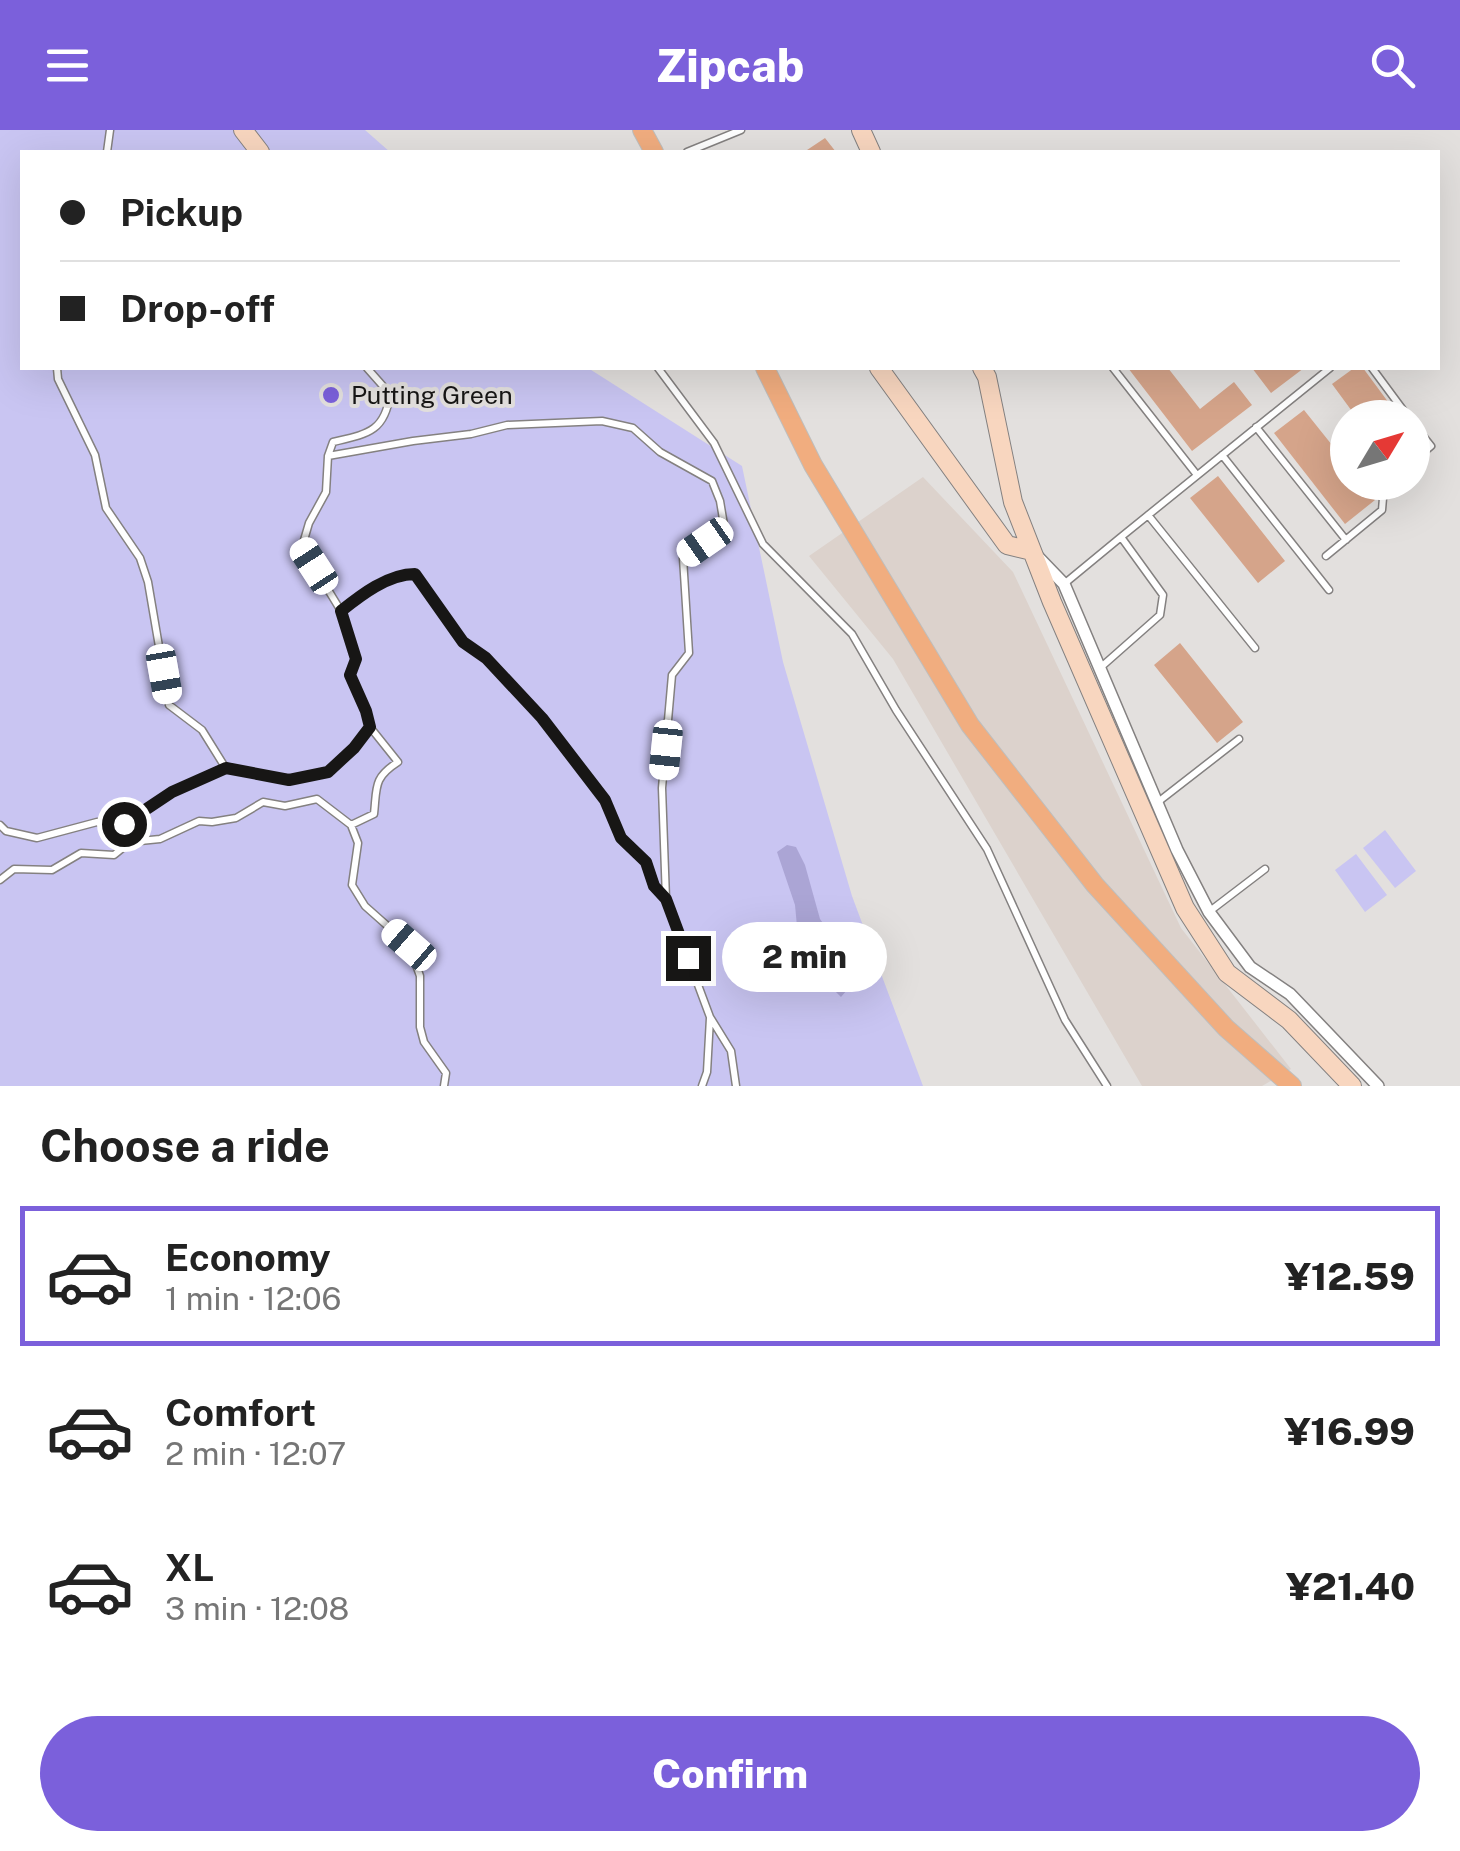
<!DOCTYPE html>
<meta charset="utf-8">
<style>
body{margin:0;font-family:"Public Sans",sans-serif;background:#f2f2f2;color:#222;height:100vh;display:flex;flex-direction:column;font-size:38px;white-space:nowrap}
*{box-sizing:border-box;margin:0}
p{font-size:32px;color:#767676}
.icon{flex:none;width:55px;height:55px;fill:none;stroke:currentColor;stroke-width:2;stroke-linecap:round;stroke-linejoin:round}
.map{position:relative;height:956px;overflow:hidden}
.details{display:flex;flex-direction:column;background:#fff;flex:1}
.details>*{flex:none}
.banner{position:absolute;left:20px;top:20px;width:1420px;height:220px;border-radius:0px;box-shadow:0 10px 40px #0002;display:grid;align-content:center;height:220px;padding:0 40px;background:#fff}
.needle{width:65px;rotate:52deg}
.controls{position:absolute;left:1330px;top:270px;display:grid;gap:20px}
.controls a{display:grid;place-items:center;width:100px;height:100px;border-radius:50%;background:#fff;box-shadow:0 10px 40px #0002;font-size:50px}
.end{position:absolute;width:45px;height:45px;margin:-22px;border:12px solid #171615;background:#fff;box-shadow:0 0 0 5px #fff}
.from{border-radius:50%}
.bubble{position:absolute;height:70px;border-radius:35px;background:#fff;box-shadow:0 10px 40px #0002;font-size:32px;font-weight:800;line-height:70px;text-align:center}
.car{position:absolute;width:30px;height:60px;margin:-30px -15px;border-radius:12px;box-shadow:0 0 8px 2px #0007;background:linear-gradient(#fff 24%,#345 0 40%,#fff 0 76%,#345 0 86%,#fff 0)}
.banner b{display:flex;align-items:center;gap:35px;height:95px;font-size:38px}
.banner b+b{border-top:2px solid #e0e0e0}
.banner i{width:25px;height:25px;background:#222}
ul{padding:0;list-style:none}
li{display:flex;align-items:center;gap:30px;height:140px;margin:0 20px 15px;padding:0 20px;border:5px solid transparent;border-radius:0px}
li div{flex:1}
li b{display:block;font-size:38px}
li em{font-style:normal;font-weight:800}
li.active{border-color:#7b60db}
li>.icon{width:90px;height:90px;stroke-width:1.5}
h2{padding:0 40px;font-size:45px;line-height:120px}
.action{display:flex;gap:20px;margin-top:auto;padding:20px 40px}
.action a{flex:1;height:115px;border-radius:60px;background:#7b60db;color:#fff;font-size:40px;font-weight:800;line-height:115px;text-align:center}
header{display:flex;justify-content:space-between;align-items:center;height:130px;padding:0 40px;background:#7b60db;color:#fff;font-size:45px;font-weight:800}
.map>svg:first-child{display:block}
.built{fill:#dcd2cc}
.green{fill:#c9c5f2}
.water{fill:#aba5d5}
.building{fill:#d5a48a}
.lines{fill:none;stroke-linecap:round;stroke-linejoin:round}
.lane-casing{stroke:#848180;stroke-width:9}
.street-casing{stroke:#848180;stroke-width:14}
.secondary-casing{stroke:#848180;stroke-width:20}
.primary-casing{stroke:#bebebd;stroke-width:20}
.lane{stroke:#fff;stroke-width:6}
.street{stroke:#fff;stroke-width:11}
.secondary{stroke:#f8d6bf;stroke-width:18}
.primary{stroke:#f1ad7f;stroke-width:18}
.route{stroke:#171615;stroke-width:12}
.poi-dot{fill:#7b60db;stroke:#e3e0de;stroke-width:4}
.labels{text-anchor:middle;stroke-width:8;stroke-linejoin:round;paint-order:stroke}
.poi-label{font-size:25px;fill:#171615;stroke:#e3e0de;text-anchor:start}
</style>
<header><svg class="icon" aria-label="menu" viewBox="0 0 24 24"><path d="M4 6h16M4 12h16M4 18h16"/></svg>Zipcab<svg class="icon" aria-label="search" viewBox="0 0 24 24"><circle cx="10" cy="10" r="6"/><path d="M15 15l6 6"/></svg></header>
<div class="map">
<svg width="1460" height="956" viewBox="0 0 1460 956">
<rect width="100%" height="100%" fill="#e3e0de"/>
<!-- built -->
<path class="built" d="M923,347L1013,442L1181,798L1291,939L1262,956H1142L893,529L809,426Z"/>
<!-- green -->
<path class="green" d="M0,0H365L390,22H22V238H588L742,336L783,532L852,766L923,956H0Z
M1385,700L1416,741L1395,758L1363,718Z
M1356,724L1387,765L1365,782L1335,740Z"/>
<!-- water -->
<path class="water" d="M787,715L796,717L805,735L820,789L832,806L843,828L847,860L841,867L832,858L823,839L798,807L795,775L777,722Z"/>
<!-- building -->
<path class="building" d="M825,8L836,22H804Z
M1128,238H1168L1200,279L1234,252L1252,275L1192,321Z
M1252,238H1304L1271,263Z
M1354,238H1363L1400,288H1357L1332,254Z
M1304,280L1348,335V352H1361L1375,370L1345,394L1274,303Z
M1218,346L1285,431L1258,453L1190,368Z
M1180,513L1243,592L1217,613L1154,535Z"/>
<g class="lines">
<!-- lane casing -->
<g class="lane-casing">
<path id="lane" d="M107,22L110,0
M687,22L741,0
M57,238L58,249L95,325L106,378L140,428L148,452L169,575L202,600L225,637
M658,238L714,313L763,414L852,504L896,580L987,719L1065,890L1107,956
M1113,238L1197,345
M1372,238L1409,288
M1412,292L1431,316L1412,332
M1256,297L1346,410
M1222,325L1329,460
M328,326L333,312C367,304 385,302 390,264L367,238
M1148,385L1255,518
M1326,426L1382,380L1384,356L1388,352
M1064,454L1121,407
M341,481C361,466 389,444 415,444L463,513L486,528L542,588L605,671L621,709L646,732L653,756L665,768
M1100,538L1160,485L1163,465L1121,407L1330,238
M1158,672L1239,609
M124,694L130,712
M0,695L6,701L37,708L97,692L124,694L172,662L225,637L289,650L327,642L354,619L370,597L366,581L349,545L356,529L341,481L302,417L309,393L326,362L328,326L413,311L471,304L507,295L602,291L633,298L660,322L712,351L720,371L724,395L705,412L683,428L689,523L672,545L662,658L666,769L710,887L731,921L736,956
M351,695L374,684C377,657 373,648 398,632L370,597
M0,750L14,739L52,740L81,723L114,725L130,712L160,709L199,691L212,692L236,688L263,672L285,676L317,669L351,695L358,713L352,755L365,776L409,815L420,846V897L424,912L446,943L444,956
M1210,781L1265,739
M702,956L707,942L710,888"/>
</g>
<!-- street casing -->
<g class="street-casing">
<path id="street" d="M1038,427L1064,454L1177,720L1209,782L1250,837L1290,864L1378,956"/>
</g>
<!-- secondary casing -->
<g class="secondary-casing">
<path id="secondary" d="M243,0L260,22
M861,0L871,22
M879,238L1007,415L1032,421
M982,238L987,247L1013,372L1052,472L1185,778L1227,843L1289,890L1352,956"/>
</g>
<!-- primary casing -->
<g class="primary-casing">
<path id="primary" d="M642,0L654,22
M765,238L813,335L970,595L1095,755L1226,898L1292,956"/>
</g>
<!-- lane -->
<use href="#lane" class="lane"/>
<!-- street -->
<use href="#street" class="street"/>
<!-- secondary -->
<use href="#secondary" class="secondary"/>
<!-- primary -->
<use href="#primary" class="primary"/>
</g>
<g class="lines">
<!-- route -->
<path class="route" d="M124,694L172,662L226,638L289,650L328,642L354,618L370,597L366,581L350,545L356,529L341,481C361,465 388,444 415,444L463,512L486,528L542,588L605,670L621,708L646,732L654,756L666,769L688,828"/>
</g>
<!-- markers -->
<circle class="poi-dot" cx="331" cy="265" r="10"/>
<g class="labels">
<!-- poi labels -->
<g class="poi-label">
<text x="351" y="274">Putting Green</text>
</g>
</g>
</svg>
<div class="controls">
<a><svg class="needle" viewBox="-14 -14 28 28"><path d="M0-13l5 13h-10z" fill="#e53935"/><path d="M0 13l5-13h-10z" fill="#767676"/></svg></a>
</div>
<i class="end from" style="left:124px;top:694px"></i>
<i class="end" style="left:688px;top:828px"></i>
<div class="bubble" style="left:722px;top:792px;width:165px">2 min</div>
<i class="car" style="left:705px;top:412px;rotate:235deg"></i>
<i class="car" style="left:314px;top:436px;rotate:327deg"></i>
<i class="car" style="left:164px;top:544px;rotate:170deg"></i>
<i class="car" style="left:666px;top:620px;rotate:186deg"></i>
<i class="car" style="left:409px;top:815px;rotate:311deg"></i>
<div class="banner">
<b><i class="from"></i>Pickup</b>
<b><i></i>Drop-off</b>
</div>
</div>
<section class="details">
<h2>Choose a ride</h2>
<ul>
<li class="active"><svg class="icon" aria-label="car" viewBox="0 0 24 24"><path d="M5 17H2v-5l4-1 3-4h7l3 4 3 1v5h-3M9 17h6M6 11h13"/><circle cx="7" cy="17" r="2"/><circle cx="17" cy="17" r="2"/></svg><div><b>Economy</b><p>1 min · 12:06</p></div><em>¥12.59</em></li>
<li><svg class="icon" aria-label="car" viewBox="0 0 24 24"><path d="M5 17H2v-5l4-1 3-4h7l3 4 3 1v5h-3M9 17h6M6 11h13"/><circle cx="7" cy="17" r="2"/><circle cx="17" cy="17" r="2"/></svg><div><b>Comfort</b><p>2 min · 12:07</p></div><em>¥16.99</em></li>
<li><svg class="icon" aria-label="car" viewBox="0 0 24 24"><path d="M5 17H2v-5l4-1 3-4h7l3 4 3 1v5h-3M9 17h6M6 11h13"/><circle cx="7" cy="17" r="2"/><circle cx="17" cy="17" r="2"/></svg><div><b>XL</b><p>3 min · 12:08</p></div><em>¥21.40</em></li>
</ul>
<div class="action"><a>Confirm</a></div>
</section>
